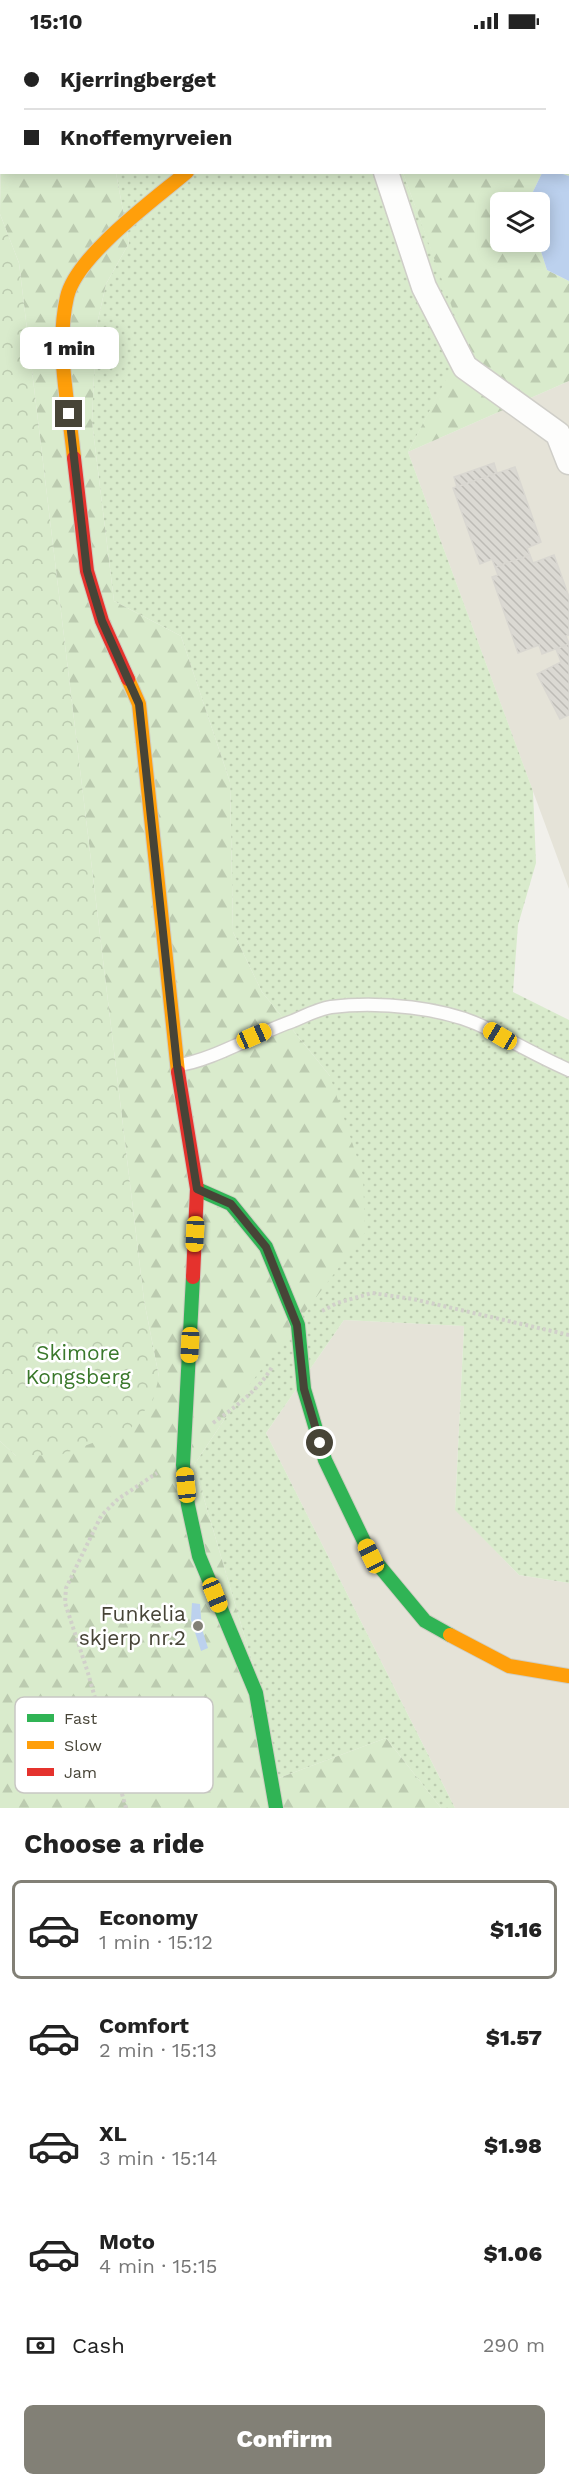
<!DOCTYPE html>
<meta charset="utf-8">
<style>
body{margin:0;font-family:"Work Sans",sans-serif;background:#f6f6f6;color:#222;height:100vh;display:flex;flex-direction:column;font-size:22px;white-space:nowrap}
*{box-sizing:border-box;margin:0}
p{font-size:20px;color:#767676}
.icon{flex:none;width:33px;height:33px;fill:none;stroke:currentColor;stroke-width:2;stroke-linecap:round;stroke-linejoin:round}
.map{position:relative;height:1766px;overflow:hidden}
.drawer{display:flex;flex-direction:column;background:#fff;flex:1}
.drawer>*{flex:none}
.hud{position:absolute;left:0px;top:0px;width:570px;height:132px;box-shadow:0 3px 15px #0003;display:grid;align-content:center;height:132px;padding:0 24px;background:#fff}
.controls{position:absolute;left:490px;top:150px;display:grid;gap:12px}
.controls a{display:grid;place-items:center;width:60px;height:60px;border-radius:9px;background:#fff;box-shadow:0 3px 15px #0003;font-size:30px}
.end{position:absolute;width:27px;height:27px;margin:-14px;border:8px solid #474437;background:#fff;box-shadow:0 0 0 3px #fff}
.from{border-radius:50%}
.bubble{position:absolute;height:42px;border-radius:9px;background:#fff;box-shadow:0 3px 15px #0003;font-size:20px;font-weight:800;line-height:42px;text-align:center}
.car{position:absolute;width:18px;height:36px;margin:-18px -9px;border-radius:8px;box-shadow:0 0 4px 2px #0007;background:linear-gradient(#f5c518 24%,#345 0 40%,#f5c518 0 76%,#345 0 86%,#f5c518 0)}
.hud b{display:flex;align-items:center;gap:21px;height:57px;font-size:22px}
.hud b+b{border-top:2px solid #e0e0e0}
.hud i{width:15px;height:15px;background:#222}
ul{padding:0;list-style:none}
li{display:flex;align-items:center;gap:18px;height:99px;margin:0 12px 9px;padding:0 12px;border:3px solid transparent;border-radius:9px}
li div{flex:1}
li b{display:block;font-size:22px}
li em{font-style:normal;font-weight:800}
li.current{border-color:#828076}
li>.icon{width:54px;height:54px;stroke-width:1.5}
h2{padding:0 24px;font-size:27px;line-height:72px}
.pay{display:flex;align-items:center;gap:15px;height:66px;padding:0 24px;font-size:22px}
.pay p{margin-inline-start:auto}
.primary-button{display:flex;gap:12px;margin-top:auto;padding:12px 24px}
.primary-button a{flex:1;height:69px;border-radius:9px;background:#828076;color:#fff;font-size:24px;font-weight:800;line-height:69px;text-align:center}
.status{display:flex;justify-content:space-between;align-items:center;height:42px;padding:0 30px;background:#fff;direction:ltr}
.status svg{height:16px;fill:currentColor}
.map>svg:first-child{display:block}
.residential{fill:#e5e3d8}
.grass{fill:url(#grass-dots)}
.forest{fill:url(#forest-firs)}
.park{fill:url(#park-crowns)}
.water{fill:#bcd1ee}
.building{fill:url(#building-back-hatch);stroke:#d9d7d1;stroke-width:1.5}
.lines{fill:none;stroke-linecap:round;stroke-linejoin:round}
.lane-casing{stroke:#cfcec8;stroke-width:15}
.street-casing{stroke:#cfcec8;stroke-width:27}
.fast-casing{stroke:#d0cec2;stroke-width:16}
.slow-casing{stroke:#d0cec2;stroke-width:16}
.jam-casing{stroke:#d0cec2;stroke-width:16}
.path{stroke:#d1d0ca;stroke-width:4;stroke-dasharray:3 3;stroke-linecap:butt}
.lane{stroke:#fdfdfc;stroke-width:12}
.street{stroke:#fdfdfc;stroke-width:24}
.fast{stroke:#30b455;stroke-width:14}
.slow{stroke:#ff9f0a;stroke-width:14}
.jam{stroke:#e5322d;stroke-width:14}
.route{stroke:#474437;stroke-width:8}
.poi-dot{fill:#828076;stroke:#fff;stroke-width:2}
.labels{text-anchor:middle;stroke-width:5;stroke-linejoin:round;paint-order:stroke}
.park-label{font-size:21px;fill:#3a782b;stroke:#fff}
.poi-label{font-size:21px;fill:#474437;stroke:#fff;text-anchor:end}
.key{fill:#fff;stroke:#c8c7c3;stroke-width:1.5}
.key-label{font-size:16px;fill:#474437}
</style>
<div class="status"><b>15:10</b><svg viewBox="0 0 49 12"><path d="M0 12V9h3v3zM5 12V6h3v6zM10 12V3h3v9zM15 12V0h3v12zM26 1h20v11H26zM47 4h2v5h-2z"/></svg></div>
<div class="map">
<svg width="569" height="1766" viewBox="0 0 569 1766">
<defs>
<pattern id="grass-dots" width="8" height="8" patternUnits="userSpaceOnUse" patternTransform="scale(1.5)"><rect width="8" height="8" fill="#d9ebcc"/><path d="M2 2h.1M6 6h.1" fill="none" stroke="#bccbb0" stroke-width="1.8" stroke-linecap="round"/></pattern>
<pattern id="forest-firs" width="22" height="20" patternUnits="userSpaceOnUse" patternTransform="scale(1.5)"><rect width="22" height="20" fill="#d9ebcc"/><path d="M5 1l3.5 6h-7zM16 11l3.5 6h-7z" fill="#bccbb0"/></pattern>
<pattern id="park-crowns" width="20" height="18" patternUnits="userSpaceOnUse" patternTransform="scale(1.5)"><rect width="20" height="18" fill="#d9ebcc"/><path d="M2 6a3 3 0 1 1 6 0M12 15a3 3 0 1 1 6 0" fill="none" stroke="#bccbb0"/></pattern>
<pattern id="building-back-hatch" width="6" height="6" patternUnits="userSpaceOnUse" patternTransform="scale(1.5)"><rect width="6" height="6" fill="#dbd9d3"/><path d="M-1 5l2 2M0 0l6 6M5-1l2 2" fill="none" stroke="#bdbbb6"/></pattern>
</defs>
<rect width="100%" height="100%" fill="#f1f0eb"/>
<!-- residential -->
<path class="residential" d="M569,339V847L408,410Z
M344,1278L464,1284L455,1467L519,1533L569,1541V1766H455L266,1391Z"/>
<!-- grass -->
<path class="grass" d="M93,0H339L340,1L93,2Z
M116,131H403L466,301L408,410L533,749L536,821L518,883L513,950L569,978V1541L519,1533L455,1468L464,1284L344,1278L266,1391L455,1766H441L386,1696L279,1736L253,1623L194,1423L232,1366L330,1034L262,950L233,890L230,740L181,594L114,559L92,380L96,287L106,242L129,201Z"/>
<!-- forest -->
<path class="forest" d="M339,0H569V134L560,131L568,130V2Z
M1,88L2,130L116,131L129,201L106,242L96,287L92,380L114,559L181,594L230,740L233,890L262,950L330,1034L363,1133L365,1191L232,1366L194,1423L253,1623L279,1736L386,1696L441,1766H0V1399L16,1414L159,1335L144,1258L19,221L0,172Z
M403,131H542L528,160H501V200H538L547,228L569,239V339L408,410L465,301Z"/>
<!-- park -->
<path class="park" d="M0,0L43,1L2,2L0,90Z
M0,172L19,221L144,1258L159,1335L153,1358L130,1387L60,1413L16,1414L0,1399Z"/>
<!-- water -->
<path class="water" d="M542,131H560L569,134V239L547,228L538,200H540V160H528Z
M192,1561L200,1562L202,1587L208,1606L201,1609L191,1578Z"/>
<!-- building -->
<path class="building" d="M494,421L497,431L457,445L454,435Z
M515,425L541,500L527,506L530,513L495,525L492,517L480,522L453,446Z
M530,513L533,521L554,513L569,555V593L566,594L569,602L542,612L539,603L518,611L492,535L498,533L495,525Z
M569,602V673L560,677L537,632L561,620L556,607Z"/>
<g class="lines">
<!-- lane casing -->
<g class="lane-casing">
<path id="lane" d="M178,1023C209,1020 260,990 293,979C305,974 318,967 331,965C378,959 446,965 488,987C515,1001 541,1016 569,1028"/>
</g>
<!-- street casing -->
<g class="street-casing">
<path id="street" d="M309,2L310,0
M386,130L424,245L465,325L558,392
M558,392L569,420"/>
</g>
<!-- fast casing -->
<g class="fast-casing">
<path id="fast" d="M197,1147L231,1162L266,1205L298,1283L304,1347L325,1418L371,1514L425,1579L450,1593
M193,1235L183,1423L188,1463L199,1514L256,1651L276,1766"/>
</g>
<!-- slow casing -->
<g class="slow-casing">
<path id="slow" d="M74,416C69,364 55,307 67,255C76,214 155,157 187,130
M128,637L139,662L178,1030
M450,1593L509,1624L569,1634"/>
</g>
<!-- jam casing -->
<g class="jam-casing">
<path id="jam" d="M74,416L87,529L102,579L128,637
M178,1030L197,1147L193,1235"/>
</g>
<!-- path -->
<path class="path" d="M533,0V2
M322,1269L337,1261L372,1251L413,1257L569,1293
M213,1381C236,1364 258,1349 272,1325
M126,1766L88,1631L65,1561L66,1546L101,1474L118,1457L157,1431"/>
<!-- lane -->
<use href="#lane" class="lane"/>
<!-- street -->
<use href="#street" class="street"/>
<!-- fast -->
<use href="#fast" class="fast"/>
<!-- slow -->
<use href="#slow" class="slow"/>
<!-- jam -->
<use href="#jam" class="jam"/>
</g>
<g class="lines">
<!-- route -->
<path class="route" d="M69,372L87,529L102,579L139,662L177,1023L197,1147L231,1162L266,1205L297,1283L304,1347L320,1401"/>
</g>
<!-- markers -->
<circle class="poi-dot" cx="198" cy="1584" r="6"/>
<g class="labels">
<!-- park labels -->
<g class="park-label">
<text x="78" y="1318">Skimore<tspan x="78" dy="24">Kongsberg</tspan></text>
</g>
<!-- poi labels -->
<g class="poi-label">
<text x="186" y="1579">Funkelia<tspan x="186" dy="24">skjerp nr.2</tspan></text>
</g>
</g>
<!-- legend -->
<rect x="15" y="1655" width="198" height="96" rx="9" class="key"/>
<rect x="27" y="1672" width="27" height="8" fill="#30b455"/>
<rect x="27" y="1699" width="27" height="8" fill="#ff9f0a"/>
<rect x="27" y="1726" width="27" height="8" fill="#e5322d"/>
<g class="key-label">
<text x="64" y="1682">Fast</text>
<text x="64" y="1709">Slow</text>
<text x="64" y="1736">Jam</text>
</g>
</svg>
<div class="controls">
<a><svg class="icon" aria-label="layers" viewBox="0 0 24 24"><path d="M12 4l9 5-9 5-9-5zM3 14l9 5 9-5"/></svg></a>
</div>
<i class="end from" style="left:320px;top:1401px"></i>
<i class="end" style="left:69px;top:372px"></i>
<div class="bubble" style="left:20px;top:285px;width:99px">1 min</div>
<i class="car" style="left:254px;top:994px;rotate:66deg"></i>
<i class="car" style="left:500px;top:994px;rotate:301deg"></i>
<i class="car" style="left:195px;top:1192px;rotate:183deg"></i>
<i class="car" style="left:190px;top:1303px;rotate:183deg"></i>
<i class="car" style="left:186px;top:1443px;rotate:354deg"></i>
<i class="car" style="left:371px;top:1514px;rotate:334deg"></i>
<i class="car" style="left:215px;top:1553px;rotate:158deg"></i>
<div class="hud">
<b><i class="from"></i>Kjerringberget</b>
<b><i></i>Knoffemyrveien</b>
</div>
</div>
<section class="drawer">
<h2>Choose a ride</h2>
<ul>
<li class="current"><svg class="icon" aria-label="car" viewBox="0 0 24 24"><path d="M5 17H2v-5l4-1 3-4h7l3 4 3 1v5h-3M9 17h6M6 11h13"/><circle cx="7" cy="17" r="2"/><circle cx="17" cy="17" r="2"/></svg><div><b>Economy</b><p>1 min · 15:12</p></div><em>$1.16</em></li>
<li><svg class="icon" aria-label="car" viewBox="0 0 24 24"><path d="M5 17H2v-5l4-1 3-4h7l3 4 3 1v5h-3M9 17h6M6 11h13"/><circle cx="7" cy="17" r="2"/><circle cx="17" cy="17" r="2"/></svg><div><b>Comfort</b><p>2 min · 15:13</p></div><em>$1.57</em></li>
<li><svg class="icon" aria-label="car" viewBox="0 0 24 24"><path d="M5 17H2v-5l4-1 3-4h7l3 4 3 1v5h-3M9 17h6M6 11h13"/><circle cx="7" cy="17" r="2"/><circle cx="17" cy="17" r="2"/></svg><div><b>XL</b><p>3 min · 15:14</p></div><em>$1.98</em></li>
<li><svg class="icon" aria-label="car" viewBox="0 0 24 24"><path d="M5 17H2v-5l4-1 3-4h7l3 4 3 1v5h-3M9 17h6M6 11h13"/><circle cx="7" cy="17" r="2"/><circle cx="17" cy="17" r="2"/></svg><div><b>Moto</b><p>4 min · 15:15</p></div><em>$1.06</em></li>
</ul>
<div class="pay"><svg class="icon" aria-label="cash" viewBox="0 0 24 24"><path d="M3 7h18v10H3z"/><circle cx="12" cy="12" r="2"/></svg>Cash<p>290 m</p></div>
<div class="primary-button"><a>Confirm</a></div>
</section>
